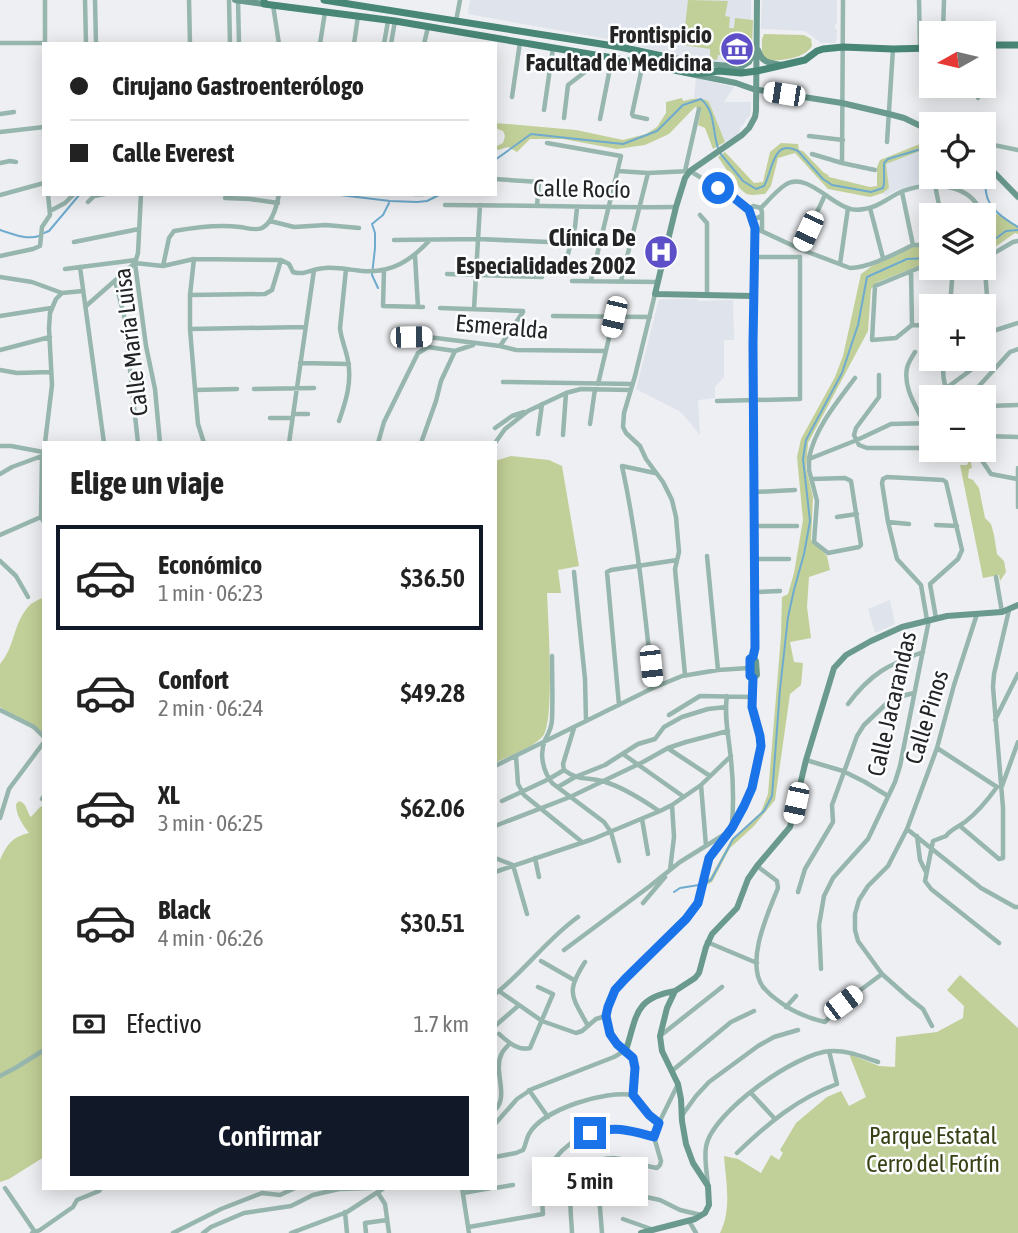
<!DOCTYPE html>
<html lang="es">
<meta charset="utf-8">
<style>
body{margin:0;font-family:"Asap Condensed",sans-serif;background:#f6f6f6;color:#222;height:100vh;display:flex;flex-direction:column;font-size:26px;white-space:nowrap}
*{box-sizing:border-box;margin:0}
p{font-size:23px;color:#767676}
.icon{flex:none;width:38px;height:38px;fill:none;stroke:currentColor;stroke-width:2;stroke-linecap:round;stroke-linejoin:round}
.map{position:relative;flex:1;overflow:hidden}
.side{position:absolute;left:42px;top:441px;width:455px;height:749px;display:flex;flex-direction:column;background:#fff;border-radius:0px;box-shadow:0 4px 18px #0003}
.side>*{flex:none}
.top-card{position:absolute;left:42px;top:42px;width:455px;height:154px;border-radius:0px;box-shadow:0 4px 18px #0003;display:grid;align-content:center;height:154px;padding:0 28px;background:#fff}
.needle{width:46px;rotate:262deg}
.controls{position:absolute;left:919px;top:21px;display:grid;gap:14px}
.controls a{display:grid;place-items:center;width:77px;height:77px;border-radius:0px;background:#fff;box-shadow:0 4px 18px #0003;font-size:35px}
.end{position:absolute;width:32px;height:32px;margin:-16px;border:9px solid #1a73e8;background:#fff;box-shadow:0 0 0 4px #fff}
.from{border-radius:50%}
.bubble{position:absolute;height:49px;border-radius:0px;background:#fff;box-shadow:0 4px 18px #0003;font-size:23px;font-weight:600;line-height:49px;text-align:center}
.car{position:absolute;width:21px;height:42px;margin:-21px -10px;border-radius:9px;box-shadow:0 0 5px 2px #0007;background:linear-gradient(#fff 24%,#345 0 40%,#fff 0 76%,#345 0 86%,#fff 0)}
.top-card b{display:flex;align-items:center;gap:24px;height:66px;font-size:26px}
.top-card b+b{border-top:2px solid #e0e0e0}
.top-card i{width:18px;height:18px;background:#222}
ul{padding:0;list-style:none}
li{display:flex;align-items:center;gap:21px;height:105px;margin:0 14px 10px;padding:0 14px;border:4px solid transparent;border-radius:0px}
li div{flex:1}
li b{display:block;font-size:26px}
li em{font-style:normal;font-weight:600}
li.current{border-color:#111827}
li>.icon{width:63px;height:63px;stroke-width:1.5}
h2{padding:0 28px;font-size:32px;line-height:84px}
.pay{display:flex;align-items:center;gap:18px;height:77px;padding:0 28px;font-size:26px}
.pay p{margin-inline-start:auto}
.button{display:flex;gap:14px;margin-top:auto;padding:14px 28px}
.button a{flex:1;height:80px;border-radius:0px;background:#111827;color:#fff;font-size:28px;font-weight:600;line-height:80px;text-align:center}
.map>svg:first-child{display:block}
.built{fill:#dee3ec}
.green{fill:#c1cf98}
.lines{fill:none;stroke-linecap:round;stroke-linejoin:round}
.stream{stroke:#6eabce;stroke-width:2}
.street{stroke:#97b6ad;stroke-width:4.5}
.secondary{stroke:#6a9a8d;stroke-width:6}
.primary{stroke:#488676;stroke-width:7}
.route{stroke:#1a73e8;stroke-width:9}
.labels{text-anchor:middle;stroke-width:5;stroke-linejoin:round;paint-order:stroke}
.poi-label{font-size:24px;font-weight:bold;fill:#242425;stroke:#fcfdff;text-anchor:end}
.street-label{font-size:24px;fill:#242425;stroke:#fcfdff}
.park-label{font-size:24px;fill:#374014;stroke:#fcfdff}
</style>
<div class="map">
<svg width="1018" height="1233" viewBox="0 0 1018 1233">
<rect width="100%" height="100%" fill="#eeeff2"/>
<!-- built -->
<path class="built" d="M470,0H751V42L735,65L666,53L608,39L468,14Z
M762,0H837V23L835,24V29H837L836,43H821L805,31L761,29Z
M696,78L734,87L724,102H751L750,117H748L743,125L740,127V131L737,135L725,142L709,102L694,98Z
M920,151L925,155L931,165V177H936L937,182L898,190L885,196L883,193L889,188L885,164Z
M659,299H697L698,301L733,300L734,340H724V377L715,387V398L698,400L700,435L681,412L636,389Z
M890,600L895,624L875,633L868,609Z"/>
<!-- green -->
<path class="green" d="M688,0L728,1L725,16L730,17L729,28H734L735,18L753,20L752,47L748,59L739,64L730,63V56L718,55L717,60L710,59V49L683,45Z
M764,34L804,35L811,39L812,46C804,59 782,60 769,61L762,56V39Z
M682,98L683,101C692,99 701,96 709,102L725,142L713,149L705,128L698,125L701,110L695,107L669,134L645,145L617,149L563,139H530L517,152L508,147L498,150L496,149L497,146L503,143L505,136L503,131L495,128V123L576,130L623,140L646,134L657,127L666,113V102Z
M781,143L798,144L799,150L803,151L823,172L828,175L829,177L870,187L877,186V167L880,160L920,144L931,151V165L925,155L920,151L886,164L889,188L883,193L870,197L828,189L795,153L778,158L771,186L765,194C759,194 753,196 747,194C738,190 724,165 718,157L725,152L754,183L763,182L770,152Z
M993,212L1018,226V234L1015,233L984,255V226Z
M917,245L931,249V261L878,282L871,289L868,331L808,443L806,468L813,497L811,540L827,556L830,570L809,577L807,607L811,638L790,642L794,662L803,663L801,685L790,694L775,800L754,826L730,848L712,882L704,886V881L710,878L731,840L761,812L768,794L781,636L782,597L788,594L794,573L803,520L797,457L801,439L835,377L843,356L861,274L872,266Z
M511,456L549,460L562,466L579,566L558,570L561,593H547C548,618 555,720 543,736C534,747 509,756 495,763V461Z
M970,458L972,468L969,469L968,478L973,480L979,488L985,518L991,524L994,535L997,554L1004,561L1006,572L1000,581L999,575L983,578L960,465H967Z
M44,597V739L27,724L0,707V664C15,647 13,623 29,606C32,602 39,600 44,597Z
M19,801C28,804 26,812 31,817L40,807L44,806V1157L9,1179L0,1182V860C6,845 13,836 29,833C22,824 16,815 16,804Z
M960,975L1018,1028V1233H720C732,1209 726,1182 724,1156L738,1159L761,1173L771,1155L779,1160L783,1153L780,1150L796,1123L827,1097L841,1091L849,1106L866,1097L849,1054L879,1066L895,1067L896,1037L937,1032L963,1018L964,1006L947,990Z"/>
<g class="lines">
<!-- stream -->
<path class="stream" d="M720,153L743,181L756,189L764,186C773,171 772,138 798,151L823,179L832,185L871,192L883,188L884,184V163L888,159L921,149L931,159
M495,160L531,134L623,144L657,131L683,105L701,99C716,112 712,131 718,148
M984,169C988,177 984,183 986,192C988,209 1005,219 1018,227
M332,194L390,201L417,202L427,201L441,194
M0,230C12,234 27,240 39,236
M44,233L49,231L80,194
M984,247L1006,231L1018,230
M378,288L372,275L375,248V233L372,224L383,215L389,203
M704,883L711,880L733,839L764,811L772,796L780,689L788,617L794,590L804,554L810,521L803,459L806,440L842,373L858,325L867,277L907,259L931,258
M674,892L680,888L699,885"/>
<!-- street -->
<path class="street" d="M45,0V44
M85,0L86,44
M95,0L96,44
M189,0L190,44
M229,0L230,44
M238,0L239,44
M919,0L920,48
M273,5L279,44
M456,21L460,0
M943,33L944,0
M0,43H45
M320,44L325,12
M354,44L358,16
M384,44L388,21
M391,44L395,21
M424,44L428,27
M643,63L632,114L633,116L647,119
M984,63L986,45
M940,95L941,86
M512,97L520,42
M978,98L980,86
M544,110L553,48
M0,114L14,112
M564,118L568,85L585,72L588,54
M600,119L612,58
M0,132L44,127
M809,136L843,140
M887,142L893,49
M547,143L621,156L591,280
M984,143L1018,150
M812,154L842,163L875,170
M984,160L994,146
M0,163L10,161L16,162
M842,163L843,0
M618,171L648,173L690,171L733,197L749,210C749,215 750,218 755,219L761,216
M685,171L699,109
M495,179L539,182L537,206
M935,185L941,215
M902,192L913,245
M141,194L138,253L135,263L146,346L155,389L160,443
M414,194H423
M0,195L44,183
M225,198L250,199L278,203
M88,202L94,196L105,194
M445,205C522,205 599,208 676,207
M761,208C768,201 776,191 785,185C805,171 830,203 848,208C852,210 859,210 864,209C878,208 890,196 903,191C931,181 972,183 982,215
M870,208L883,258
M749,210L753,206L761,208L762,213V230
M50,211L65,203L74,194
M700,215L707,223V295
M752,218L755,228L753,296
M270,221L294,227L326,225L359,228
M755,228L800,249L850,268C871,267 894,254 913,245
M394,240L478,239L571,243
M74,242L139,229
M913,245H918L931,248
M800,249L825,195
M568,254L575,227L577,208
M0,256L33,249L40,246L42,227L50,215L48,194
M415,256L418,307
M194,259L190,295V329L197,413L198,424L204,443
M931,263L875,286L872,340L896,338L912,325L931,326
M840,264L848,208
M163,266L169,238L174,231C196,227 218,224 240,227C247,228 256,231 262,228C272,223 277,205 279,194
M80,267L104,443
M65,269L136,260
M384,270L383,306L423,307
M911,271L912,325
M447,274L542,277
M0,277L32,282L62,293L83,291
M115,281L124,315L138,443
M572,281L658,282
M621,281L648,173
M655,294L635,376L624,413L623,427L626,433L640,446L646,459L663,482L672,500L676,517L679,552L675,569L685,675
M190,295L265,294L272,290L281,260
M86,306L135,263L163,266L194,259L281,260L289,264L293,272C305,276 313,268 325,268C338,267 351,270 363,271C393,273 411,260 430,240
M950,306L953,268
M440,308L523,311
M474,309L480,205
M0,316L51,308
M553,316L650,317
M190,329L304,327
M984,331L990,332L1018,323
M395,338L428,337L500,346L516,350L606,351
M500,346L523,312
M984,349L990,332L984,259L1013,242L1018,241
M0,350L50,337
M915,352C912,357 908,363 907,368C903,388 916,406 924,423
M944,359C942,372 943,385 950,397
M300,363L349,364
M0,370L17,373L51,372
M879,375V397L856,428L854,435L859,445L867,448H931
M503,382L632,384
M598,384L614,317
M254,389L314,388
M945,389L975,367L980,359
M195,390L237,389
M969,397L1010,352L1018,349
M717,401L800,399V257H754
M988,406L1018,405
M293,414H308
M270,418H292
M339,421C346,401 352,382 348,361C346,349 341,339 340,328L346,269
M590,424L595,389
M495,428L512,416L524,412
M538,434L542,404
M563,435L566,393
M984,436L1018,437
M45,443L52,385L49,328L50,313L56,299L62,293
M289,443L314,270
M378,443L384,422L418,353L428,347L455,351L473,345
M421,443L436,401L441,381L455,351
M495,443L505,429L528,411L566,393L581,389L630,390
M0,446H11L43,452
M44,450L42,456L41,517L44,522
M975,450L991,474L1017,479
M809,458C815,428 837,402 855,378
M1018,468V507
M0,474L12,467L42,456
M812,479L845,478L851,481L861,545L859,547L828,553L814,542L817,501L809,470V459L857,440L891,424L931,423
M755,492L795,490
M837,517L857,514
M888,522L909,524
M936,525L957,526
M755,526H797
M0,535L41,517
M707,556L718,670
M755,559H789
M0,561L16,576L28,597
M574,572L585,679L586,721
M996,577L1002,612
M755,592L780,591
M927,620L921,585L897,559L888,522L882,483L883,479L887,477L943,480L946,482L962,550L958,559L930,584L936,618
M552,656C552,677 553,698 552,719C552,727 549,733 545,740C539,754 543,771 552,783L604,822L611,832L619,861
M653,688C645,614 638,540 622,466L655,473
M727,696C724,714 728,733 730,751C733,775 734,800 732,824
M848,704C870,674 889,664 923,652
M619,705L607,572L611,570L677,560
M0,710L34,727L44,737
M669,715L700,696L752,697
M995,720L1018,674
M574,728L563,764L564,770C578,781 587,777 602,781C621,786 643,800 659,811
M937,748L997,787
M669,749L710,776
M623,754L684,797
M516,756L518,784L524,795L582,842
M806,760L843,771L865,782L888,796
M495,766L653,688L682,676L718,670L749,668
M701,785L706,846
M1002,786L1018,742
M558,787L575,777L605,765L638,744L655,739L664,727L682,717L708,709L726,707
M997,787C987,801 978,812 965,822C958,827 950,830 946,836L933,841L925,881L931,889L999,943
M42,799L44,796
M502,801L549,779L564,770
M0,818L9,789L44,742
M642,819L648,854
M495,826L570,797L643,762L668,748L686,742L728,731
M960,826L999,859L1003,858V808L993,687L994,674L1009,610
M907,829L981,888L1015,907H1018
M917,836L920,860L926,872
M495,858L513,865L527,914
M535,858L539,877
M757,866L777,881L778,888C768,913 745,962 763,987C768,993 774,998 780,1002C793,1012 808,1018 825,1022L843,1003L882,974
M670,870L674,837L672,805
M495,872L593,839L660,811L672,805L701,785L731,756
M798,892L805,869L833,822L832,805L857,736L864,725L886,704L898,697L914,693
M643,903L665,877
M707,942L757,963
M564,950L650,886L680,862L725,834
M541,961L574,980
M585,962C565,993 572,996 588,1026
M821,969L819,925L824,896L833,878L868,839L895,782L900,766L929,620
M499,991L542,1021L576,1033L582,1031L596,1019L606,1016
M495,994C525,971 547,939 578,917
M786,1007L796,996
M495,1026L518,1006
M932,1026L923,1009L909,998L882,974L858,941L855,930V914L859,900L868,886L888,866L907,829L937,748L954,685L977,614
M499,1034C508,1042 518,1051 530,1048L553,994L538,987
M660,1036L722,987
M673,1070L731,1022L754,1011
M0,1076L17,1067L44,1050
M529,1090L548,1117
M751,1093L775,1119
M495,1110C510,1095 492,1071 502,1053C504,1049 507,1047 510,1043
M683,1114L696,1096L709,1082L758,1046L774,1037L798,1030
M495,1124L517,1099L532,1089L614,1057L626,1050C639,1065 635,1077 633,1095L650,1115L659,1123
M737,1153C767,1124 798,1098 837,1084L829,1051
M495,1157L516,1153L523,1150C526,1145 526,1139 529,1134C543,1109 606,1090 633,1095
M708,1185C707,1173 704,1159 706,1147C711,1113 797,1052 831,1051C847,1050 863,1057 878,1062
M5,1188L35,1232
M462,1188L469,1233
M495,1188L513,1185
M378,1193L385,1204L389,1233
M463,1193L491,1188
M345,1212L347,1233
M623,1219L651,1229
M689,1221L696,1233
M469,1227L543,1214C542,1202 541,1189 545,1177C555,1150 583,1129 612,1128C627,1128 640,1133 654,1137
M32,1233L40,1230L73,1207L77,1200L99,1191L101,1188
M173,1233L221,1209L262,1193L280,1195L295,1188
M203,1233L211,1227L244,1213L291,1206L313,1195L339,1189L372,1188
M291,1233L347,1212L384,1188
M366,1233L365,1223L387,1220
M572,1233C571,1205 563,1179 592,1164C598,1160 606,1158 613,1158C628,1159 642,1166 657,1168L660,1165L661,1161L654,1137L655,1131L678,1084
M602,1233L599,1196L602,1192L608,1189L660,1200L680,1210L701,1215"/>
<!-- secondary -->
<path class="secondary" d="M235,0L264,4
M758,50C762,63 769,63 782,65
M695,63L741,67L749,62L755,50
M696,75L736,83L753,89L842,103L889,114L904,118L931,131
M984,162L1018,197
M753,678L750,676V658L753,657L755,648L753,296L655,294L676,207L685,178L690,171L742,135L749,128L755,117L756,111L757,0
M675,991C634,998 637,1016 626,1050L617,1044L610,1034L606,1016L608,1007L615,991L625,979L686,919L698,903L709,858L739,816L752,788L761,745L760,736L752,707L753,678L757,675L756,661L753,657
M641,1233L695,1219L705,1213L709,1205L708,1186L693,1163L686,1144L682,1121L681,1099L678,1084L662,1051L660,1036L667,1008L675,991L695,978L699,973L706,947L712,934L737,908L748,879L757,866L790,827L806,760L834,668L846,655L871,641L902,627L947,616L1002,612L1018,605"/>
<!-- primary -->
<path class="primary" d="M264,0V4L395,21L613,58L694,74L719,71L741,73L757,71L805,60L817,51L823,49L843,47L893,49L931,48
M324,0L620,47L695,63
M984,45H1018"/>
</g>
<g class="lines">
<!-- route -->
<path class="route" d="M590,1133C617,1126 628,1130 654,1137L659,1123L649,1115L633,1095L635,1068L633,1058L617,1044L610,1034L606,1016L608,1007L615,990L625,979L686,919L698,903L709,858L732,828L744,806L752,788L761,746L760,736L752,707L753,678L750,676V659L753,657L755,648L753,344L755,228L749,210L733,197L718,188"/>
</g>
<!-- icons -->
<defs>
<g id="museum-disc" transform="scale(1.75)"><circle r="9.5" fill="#5d4fc7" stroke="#fcfdff"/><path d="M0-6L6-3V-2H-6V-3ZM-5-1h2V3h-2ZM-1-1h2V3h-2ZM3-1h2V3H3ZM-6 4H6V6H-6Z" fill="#fff"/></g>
<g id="hospital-disc" transform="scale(1.75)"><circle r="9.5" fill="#5d4fc7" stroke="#fcfdff"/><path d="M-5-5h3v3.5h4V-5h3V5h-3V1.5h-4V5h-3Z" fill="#fff"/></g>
</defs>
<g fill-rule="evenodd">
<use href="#museum-disc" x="737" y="49"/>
<use href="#hospital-disc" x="661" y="252"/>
</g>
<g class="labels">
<!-- poi labels -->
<g class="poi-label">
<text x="712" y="43">Frontispicio<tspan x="712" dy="28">Facultad de Medicina</tspan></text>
<text x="636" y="246">Clínica De<tspan x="636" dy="28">Especialidades 2002</tspan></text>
</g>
<!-- street labels -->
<g class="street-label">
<text transform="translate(582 189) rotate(1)" y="8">Calle Rocío</text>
<text transform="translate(502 327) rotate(5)" y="8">Esmeralda</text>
<text transform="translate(131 342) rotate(-97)" y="8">Calle María Luisa</text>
<text transform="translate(892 704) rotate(-77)" y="8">Calle Jacarandas</text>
<text transform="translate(927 717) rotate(-73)" y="8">Calle Pinos</text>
</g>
<!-- park labels -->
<g class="park-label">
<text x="933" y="1144">Parque Estatal<tspan x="933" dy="28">Cerro del Fortín</tspan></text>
</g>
</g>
</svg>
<div class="controls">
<a><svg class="needle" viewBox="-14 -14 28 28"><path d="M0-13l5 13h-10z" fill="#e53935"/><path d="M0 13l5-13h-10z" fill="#767676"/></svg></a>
<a><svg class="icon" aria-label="locate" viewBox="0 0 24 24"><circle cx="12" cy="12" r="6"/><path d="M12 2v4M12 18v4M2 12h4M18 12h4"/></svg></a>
<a><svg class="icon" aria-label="layers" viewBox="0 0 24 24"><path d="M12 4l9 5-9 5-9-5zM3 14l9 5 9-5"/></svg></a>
<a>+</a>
<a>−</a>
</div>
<i class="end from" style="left:718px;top:188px"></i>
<i class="end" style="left:590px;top:1133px"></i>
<div class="bubble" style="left:532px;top:1157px;width:116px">5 min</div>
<i class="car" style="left:784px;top:94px;rotate:279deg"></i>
<i class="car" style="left:808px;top:231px;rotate:205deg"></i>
<i class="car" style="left:614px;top:317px;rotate:193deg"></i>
<i class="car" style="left:411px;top:337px;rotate:89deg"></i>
<i class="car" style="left:651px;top:666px;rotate:174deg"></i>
<i class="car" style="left:796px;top:803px;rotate:192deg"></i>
<i class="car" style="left:843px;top:1003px;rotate:53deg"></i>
<div class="top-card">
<b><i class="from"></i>Cirujano Gastroenterólogo</b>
<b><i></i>Calle Everest</b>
</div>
<section class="side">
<h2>Elige un viaje</h2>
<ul>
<li class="current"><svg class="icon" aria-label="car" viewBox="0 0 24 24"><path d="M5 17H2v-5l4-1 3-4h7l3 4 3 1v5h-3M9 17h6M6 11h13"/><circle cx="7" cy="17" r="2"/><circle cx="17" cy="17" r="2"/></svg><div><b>Económico</b><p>1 min · 06:23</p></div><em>$36.50</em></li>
<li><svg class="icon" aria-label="car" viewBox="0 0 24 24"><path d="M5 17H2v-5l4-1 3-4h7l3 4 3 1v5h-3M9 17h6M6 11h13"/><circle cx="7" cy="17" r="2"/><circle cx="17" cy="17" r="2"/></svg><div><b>Confort</b><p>2 min · 06:24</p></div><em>$49.28</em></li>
<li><svg class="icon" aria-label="car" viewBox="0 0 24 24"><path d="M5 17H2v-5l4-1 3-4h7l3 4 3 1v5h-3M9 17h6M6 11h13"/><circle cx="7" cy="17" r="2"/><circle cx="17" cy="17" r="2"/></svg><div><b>XL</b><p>3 min · 06:25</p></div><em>$62.06</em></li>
<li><svg class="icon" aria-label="car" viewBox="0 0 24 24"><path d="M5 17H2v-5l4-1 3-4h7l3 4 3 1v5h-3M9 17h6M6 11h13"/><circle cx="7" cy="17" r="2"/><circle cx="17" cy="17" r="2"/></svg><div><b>Black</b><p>4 min · 06:26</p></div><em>$30.51</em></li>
</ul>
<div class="pay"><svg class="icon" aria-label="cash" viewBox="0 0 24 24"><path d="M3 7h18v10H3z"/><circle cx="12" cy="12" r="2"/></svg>Efectivo<p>1.7 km</p></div>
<div class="button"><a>Confirmar</a></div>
</section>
</div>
